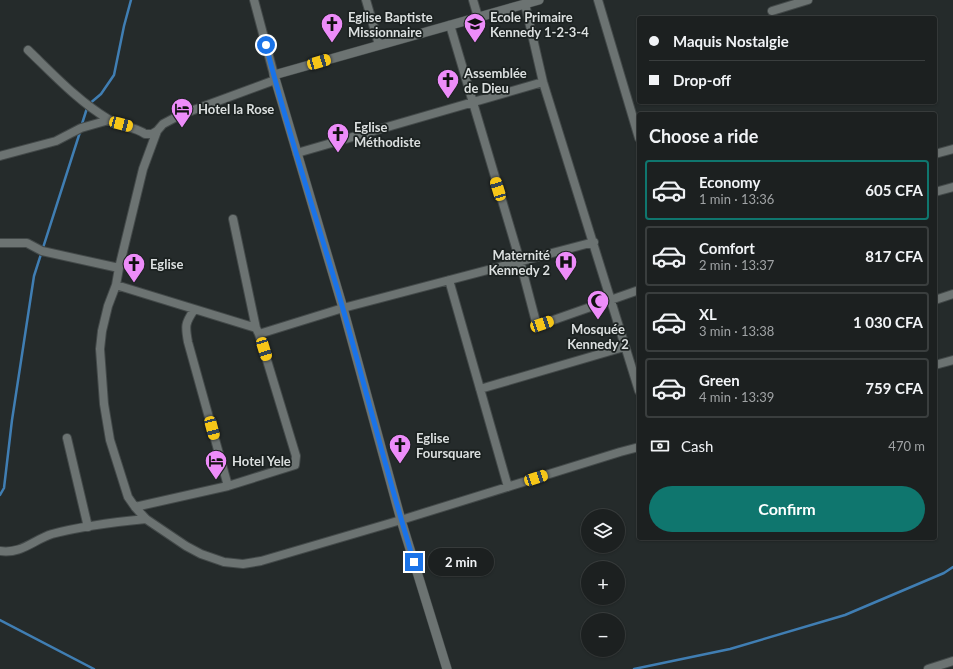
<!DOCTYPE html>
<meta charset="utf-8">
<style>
body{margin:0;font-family:Lato,sans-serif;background:#252829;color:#f1f3f6;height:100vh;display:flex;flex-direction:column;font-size:15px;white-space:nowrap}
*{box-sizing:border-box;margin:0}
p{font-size:13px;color:#a0a3a5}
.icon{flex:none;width:22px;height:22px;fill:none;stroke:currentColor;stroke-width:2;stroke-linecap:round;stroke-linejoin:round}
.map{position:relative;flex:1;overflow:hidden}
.side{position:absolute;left:637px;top:112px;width:300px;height:428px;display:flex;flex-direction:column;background:#1c2020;border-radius:4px;box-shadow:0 1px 3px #0004,0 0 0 1px #3a3e3e}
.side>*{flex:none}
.guide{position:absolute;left:637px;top:16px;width:300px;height:88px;border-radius:4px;box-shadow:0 1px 3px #0004,0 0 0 1px #3a3e3e;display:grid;align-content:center;height:88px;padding:0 12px;background:#1c2020}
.controls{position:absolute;left:581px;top:509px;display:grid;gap:8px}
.controls a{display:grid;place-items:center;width:44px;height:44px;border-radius:50%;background:#1c2020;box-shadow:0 1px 3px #0004,0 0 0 1px #3a3e3e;font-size:20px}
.end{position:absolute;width:18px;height:18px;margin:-9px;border:5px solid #1a73e8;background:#fff;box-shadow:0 0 0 2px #fff}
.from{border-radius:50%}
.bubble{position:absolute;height:28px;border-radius:14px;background:#1c2020;box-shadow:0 1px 3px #0004,0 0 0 1px #3a3e3e;font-size:13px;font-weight:700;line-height:28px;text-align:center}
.car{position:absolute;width:12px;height:24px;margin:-12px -6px;border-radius:5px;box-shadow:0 0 3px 1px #0007;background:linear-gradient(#f5c518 24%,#345 0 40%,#f5c518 0 76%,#345 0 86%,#f5c518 0)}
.guide b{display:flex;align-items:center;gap:14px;height:38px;font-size:15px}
.guide b+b{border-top:1px solid #3a3e3e}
.guide i{width:10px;height:10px;background:#f1f3f6}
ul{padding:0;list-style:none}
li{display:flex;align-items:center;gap:12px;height:60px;margin:0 8px 6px;padding:0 4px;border:2px solid #3a3e3e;border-radius:4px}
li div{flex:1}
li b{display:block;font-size:15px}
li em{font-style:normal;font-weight:700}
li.active{border-color:#0f766e}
li>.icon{width:36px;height:36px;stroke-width:1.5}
h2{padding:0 12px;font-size:18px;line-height:48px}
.pay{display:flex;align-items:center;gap:10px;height:44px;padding:0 12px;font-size:15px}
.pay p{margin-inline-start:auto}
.button{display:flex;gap:8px;margin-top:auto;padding:8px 12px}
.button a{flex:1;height:46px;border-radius:24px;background:#0f766e;color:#fff;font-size:16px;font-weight:700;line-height:46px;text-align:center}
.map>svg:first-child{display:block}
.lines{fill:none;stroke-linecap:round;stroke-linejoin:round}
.stream{stroke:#407eb3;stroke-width:2.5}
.minor-casing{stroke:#434949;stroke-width:10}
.tertiary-casing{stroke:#434949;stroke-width:10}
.minor{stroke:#6c7372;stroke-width:8}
.tertiary{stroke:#6c7372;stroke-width:9}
.route{stroke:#1a73e8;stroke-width:5}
.labels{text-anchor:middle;stroke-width:3.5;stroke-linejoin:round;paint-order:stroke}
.poi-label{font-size:13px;font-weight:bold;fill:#dbdfdf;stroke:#1c2221;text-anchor:start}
</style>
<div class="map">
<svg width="953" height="669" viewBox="0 0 953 669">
<rect width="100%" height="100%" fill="#252b2b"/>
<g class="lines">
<!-- stream -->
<path class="stream" d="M81,127L88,105L101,94L114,75L124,26L131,0
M0,495L4,488L12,420L34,276L80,132
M0,620L94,669
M634,669L730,649L845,615L944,573L953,567"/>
<!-- minor casing -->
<g class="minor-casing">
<path id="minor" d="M254,0L274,75
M366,0L379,45
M473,0L478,17
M598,0L639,138
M525,4L543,82L639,391
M772,11L808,0
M450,25L520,261L536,322L542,324L639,290
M28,50C53,74 78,101 108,119C120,127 134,126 145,134H152L157,131
M275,80L180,115L163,124L157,131L143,169L119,268L116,285L108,306L102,331L100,349L104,404L110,440L128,497L135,507L146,519L186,546L201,554L224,562L243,564L261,561L401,520L620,452L639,447
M297,153L543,82
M935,154L953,149
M0,156L56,141L81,128L109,120
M935,192L953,187
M0,243H27L42,251L119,268
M449,280L508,487
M116,285L256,328
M935,300L953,294
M194,310C185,323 185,326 188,342L228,486
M259,334L343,308L594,242
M935,365L953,360
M480,389L624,347
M67,438L88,527
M135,507L228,486L295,465L296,456L259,334L256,328L233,219
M0,551C22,554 33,540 52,534C82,526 115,522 146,519
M928,669L953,661"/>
</g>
<!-- tertiary casing -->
<g class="tertiary-casing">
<path id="tertiary" d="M447,669L401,520L343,308L274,75L539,0"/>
</g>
<!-- minor -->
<use href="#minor" class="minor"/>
<!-- tertiary -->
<use href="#tertiary" class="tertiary"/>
</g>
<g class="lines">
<!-- route -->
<path class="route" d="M266,45C288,134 318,221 343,309C367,393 388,478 414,562"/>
</g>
<!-- icons -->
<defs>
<g id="church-pin" transform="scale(1.15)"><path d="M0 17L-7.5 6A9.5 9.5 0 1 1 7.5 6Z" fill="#ed8cf9" stroke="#1c2221"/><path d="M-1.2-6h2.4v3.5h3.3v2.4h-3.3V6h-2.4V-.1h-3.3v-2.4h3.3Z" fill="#111"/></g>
<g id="school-pin" transform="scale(1.15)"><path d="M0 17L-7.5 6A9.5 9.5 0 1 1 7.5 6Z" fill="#ed8cf9" stroke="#1c2221"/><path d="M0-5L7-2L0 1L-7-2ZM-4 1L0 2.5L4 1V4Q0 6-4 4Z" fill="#111"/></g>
<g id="hotel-pin" transform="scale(1.15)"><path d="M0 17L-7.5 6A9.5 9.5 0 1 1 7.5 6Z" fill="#ed8cf9" stroke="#1c2221"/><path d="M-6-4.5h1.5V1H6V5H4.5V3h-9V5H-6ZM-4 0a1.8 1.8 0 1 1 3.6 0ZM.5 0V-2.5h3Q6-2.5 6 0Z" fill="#111"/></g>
<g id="hospital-pin" transform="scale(1.15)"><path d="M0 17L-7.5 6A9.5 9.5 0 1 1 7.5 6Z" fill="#ed8cf9" stroke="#1c2221"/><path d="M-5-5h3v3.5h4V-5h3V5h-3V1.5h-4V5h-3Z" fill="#111"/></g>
<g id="mosque-pin" transform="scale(1.15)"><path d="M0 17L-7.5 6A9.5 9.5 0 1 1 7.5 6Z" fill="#ed8cf9" stroke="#1c2221"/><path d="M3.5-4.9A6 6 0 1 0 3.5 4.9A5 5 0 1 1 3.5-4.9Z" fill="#111"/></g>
</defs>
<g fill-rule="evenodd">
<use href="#church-pin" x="332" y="24"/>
<use href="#school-pin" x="475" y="24"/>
<use href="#church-pin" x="448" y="80"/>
<use href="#hotel-pin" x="182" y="109"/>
<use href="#church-pin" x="338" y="134"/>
<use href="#hospital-pin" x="566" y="262"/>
<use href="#church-pin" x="134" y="264"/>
<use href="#mosque-pin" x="598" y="301"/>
<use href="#church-pin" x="400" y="445"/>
<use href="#hotel-pin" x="216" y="461"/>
</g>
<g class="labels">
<!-- poi labels -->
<g class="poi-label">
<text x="348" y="22">Eglise Baptiste<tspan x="348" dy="15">Missionnaire</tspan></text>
<text x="490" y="22">Ecole Primaire<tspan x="490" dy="15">Kennedy 1-2-3-4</tspan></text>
<text x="464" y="78">Assemblée<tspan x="464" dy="15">de Dieu</tspan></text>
<text x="198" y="114">Hotel la Rose</text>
<text x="354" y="132">Eglise<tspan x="354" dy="15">Méthodiste</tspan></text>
<text x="550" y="260" text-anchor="end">Maternité<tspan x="550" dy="15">Kennedy 2</tspan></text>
<text x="150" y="269">Eglise</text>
<text x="598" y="334" text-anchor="middle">Mosquée<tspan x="598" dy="15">Kennedy 2</tspan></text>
<text x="416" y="443">Eglise<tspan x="416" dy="15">Foursquare</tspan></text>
<text x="232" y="466">Hotel Yele</text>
</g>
</g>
</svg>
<div class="controls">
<a><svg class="icon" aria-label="layers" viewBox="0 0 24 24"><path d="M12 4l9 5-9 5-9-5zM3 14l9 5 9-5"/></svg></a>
<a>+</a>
<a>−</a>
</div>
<i class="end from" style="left:266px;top:45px"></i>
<i class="end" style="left:414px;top:562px"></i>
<div class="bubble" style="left:428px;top:548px;width:66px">2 min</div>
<i class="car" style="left:319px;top:62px;rotate:74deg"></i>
<i class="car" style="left:121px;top:124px;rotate:105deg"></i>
<i class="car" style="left:498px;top:189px;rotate:343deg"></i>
<i class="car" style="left:542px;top:324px;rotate:71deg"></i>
<i class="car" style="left:264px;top:349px;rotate:163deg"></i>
<i class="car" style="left:212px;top:428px;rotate:165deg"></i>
<i class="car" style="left:536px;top:478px;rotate:72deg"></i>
<div class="guide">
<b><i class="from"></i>Maquis Nostalgie</b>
<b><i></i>Drop-off</b>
</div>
<section class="side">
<h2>Choose a ride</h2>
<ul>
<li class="active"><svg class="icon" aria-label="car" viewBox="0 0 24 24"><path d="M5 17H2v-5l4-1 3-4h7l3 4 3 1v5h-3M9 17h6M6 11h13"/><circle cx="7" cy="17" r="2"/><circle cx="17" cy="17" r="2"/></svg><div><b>Economy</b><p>1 min · 13:36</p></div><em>605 CFA</em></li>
<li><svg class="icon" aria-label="car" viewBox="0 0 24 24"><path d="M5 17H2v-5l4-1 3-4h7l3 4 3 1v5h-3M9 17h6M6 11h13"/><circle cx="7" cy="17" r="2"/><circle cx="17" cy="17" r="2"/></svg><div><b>Comfort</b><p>2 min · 13:37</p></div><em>817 CFA</em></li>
<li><svg class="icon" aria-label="car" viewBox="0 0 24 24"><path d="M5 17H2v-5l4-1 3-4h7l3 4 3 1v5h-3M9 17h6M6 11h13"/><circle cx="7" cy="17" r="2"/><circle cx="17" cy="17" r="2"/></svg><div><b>XL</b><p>3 min · 13:38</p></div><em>1 030 CFA</em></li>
<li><svg class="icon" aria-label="car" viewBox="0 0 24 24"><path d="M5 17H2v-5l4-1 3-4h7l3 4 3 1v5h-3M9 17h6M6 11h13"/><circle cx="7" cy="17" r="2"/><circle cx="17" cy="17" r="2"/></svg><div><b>Green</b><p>4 min · 13:39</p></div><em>759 CFA</em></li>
</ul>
<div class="pay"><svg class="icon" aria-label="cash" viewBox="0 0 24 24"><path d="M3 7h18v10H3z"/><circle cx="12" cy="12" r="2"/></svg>Cash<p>470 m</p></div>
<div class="button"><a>Confirm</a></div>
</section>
</div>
